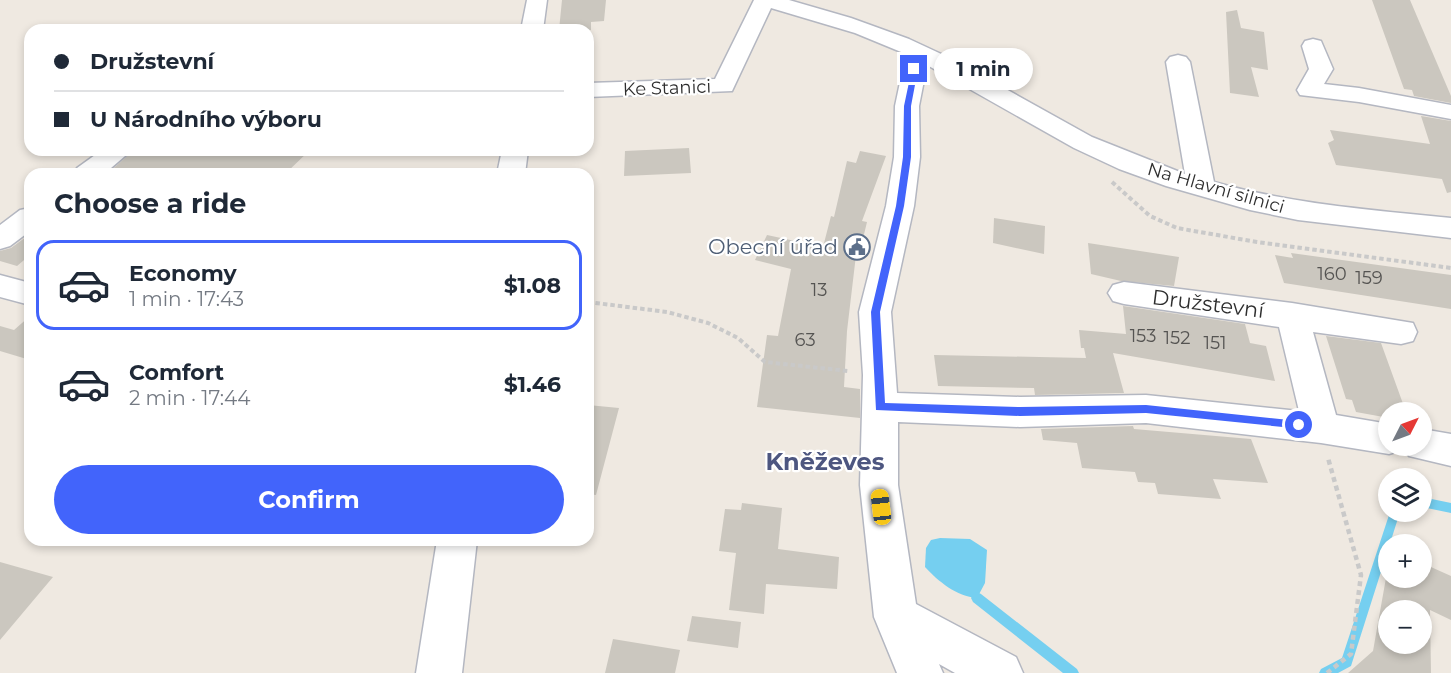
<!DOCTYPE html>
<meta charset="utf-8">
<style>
body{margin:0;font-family:Montserrat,sans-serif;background:#f6f6f7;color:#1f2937;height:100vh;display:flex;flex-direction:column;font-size:22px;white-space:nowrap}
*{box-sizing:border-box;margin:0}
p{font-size:20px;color:#747a83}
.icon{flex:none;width:33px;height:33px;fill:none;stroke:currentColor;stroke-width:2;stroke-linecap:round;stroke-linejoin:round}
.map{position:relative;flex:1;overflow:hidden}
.sheet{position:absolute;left:24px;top:168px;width:570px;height:378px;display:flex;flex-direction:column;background:#fff;border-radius:18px;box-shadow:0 3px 9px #0003}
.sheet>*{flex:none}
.top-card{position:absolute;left:24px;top:24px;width:570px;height:132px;border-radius:18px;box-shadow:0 3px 9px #0003;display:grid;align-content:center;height:132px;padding:0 30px;background:#fff}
.needle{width:39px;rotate:48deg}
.tools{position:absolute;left:1378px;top:402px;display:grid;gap:12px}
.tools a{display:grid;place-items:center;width:54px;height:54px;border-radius:50%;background:#fff;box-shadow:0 3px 9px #0003;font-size:30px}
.end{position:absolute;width:27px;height:27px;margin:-14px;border:8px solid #4264fb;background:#fff;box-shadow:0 0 0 3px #fff}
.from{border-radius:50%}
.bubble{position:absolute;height:42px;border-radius:21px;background:#fff;box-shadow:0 3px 9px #0003;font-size:20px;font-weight:700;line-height:42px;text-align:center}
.car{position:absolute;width:18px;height:36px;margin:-18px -9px;border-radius:8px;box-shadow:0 0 4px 2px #0007;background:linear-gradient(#f5c518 24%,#345 0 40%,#f5c518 0 76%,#345 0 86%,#f5c518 0)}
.top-card b{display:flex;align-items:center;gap:21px;height:57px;font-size:22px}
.top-card b+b{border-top:2px solid #e0e1e3}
.top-card i{width:15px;height:15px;background:#1f2937}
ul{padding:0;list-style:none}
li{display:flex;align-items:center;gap:18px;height:90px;margin:0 12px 9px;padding:0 18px;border:3px solid transparent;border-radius:18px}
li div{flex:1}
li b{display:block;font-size:22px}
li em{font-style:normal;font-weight:700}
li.selected{border-color:#4264fb}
li>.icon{width:54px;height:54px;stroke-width:1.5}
h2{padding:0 30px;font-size:27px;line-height:72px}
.primary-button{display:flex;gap:12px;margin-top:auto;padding:12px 30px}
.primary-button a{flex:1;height:69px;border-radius:36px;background:#4264fb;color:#fff;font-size:24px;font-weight:700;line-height:69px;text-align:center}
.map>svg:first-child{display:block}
.water{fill:#75cff0}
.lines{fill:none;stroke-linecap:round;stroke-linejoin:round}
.stream{fill:#75cff0;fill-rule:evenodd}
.building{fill:#cbc7bf;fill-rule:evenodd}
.minor-casing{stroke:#b4b7c1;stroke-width:3}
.path-far1{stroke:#c9c9c9;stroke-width:4;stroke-dasharray:4.5 3;stroke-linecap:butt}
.path{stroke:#c9c9c9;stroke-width:4.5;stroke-dasharray:5 4;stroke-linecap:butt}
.minor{fill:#fff;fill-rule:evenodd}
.route{fill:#4264fb}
.labels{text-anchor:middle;stroke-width:4.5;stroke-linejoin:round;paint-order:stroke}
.far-street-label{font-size:18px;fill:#2e2e2e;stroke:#fff}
.number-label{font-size:18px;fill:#555452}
.service-label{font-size:21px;fill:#4e5e75;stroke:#fff;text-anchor:end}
.street-label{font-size:21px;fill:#2e2e2e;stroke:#fff}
.quarter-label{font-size:24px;font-weight:bold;fill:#4d5680;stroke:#fff}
</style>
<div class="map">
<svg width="1451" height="673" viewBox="0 0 1451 673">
<rect width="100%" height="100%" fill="#efe9e1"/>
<!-- water -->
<path class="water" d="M940,538L970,539L987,550L985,583L977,598C956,596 939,582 925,567L926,548L931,540Z"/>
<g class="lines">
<!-- stream -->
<path class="stream" d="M1422,497L1451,503V513L1422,507Z
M1390,512H1400L1351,666L1338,673H1319L1321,669L1342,658Z
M977,592L981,594L1077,669L1079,673H1063L973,602L971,598L973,594Z"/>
</g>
<!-- building -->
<path class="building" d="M562,0H606L604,21L591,22V30H559Z
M1372,0H1410L1451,96V103L1414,96L1412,90L1404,89Z
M1237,10L1241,28L1264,32L1268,70L1251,67L1259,97L1230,93L1226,12Z
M1421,116L1451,121V192L1447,193L1442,179L1336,165L1328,143L1334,140L1330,130L1430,144Z
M689,148L691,173L624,176L625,151Z
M134,150H310L285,174H107Z
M860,151L886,156L862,221L867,222L859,255H856L847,331L844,387L860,389V418L757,407L767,335L778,336L791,269L755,260L767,235L823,247L831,216L834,217L847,161L856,163Z
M994,218L1045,226L1044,254L993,243Z
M30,234V255L17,266L0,261V251L11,248Z
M1088,243L1179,257L1174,286L1121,281L1091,274Z
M1291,253L1451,275V309L1284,283L1275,255L1293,258Z
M1123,306L1245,324L1250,343L1266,346L1275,381L1113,353L1124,393L1035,395L1034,388L938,386L934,355L1086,358L1084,348H1081L1079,330L1126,334Z
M30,316V360L0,351V326L14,330Z
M1326,336L1381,343L1406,412H1389V418L1356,412L1352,400L1346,399Z
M588,405L619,408L596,495L588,494Z
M1133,426L1134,429L1251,439L1268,483L1213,479L1221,499L1158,494L1155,483L1138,482L1135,472L1082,468L1077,443L1043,440L1041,429Z
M742,503L782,508L778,549L839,557L837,589L766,584L764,614L729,610L736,553L719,551L725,509L741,510Z
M1389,561V578H1422V563L1451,576V620L1430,610L1431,673H1348L1373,651ZM1389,610H1422V644H1389Z
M0,562L53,577L0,640Z
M692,616L741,622L738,648L687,641Z
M613,639L680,650L675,673H605Z"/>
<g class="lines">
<!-- minor casing -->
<g class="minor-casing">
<path id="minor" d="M527,0H547L543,30H521Z
M754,0H789L851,18L909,39L952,59L1092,137L1185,174L1166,62L1170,57L1178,55L1186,57L1190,62L1214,182C1292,204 1371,210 1451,218V238L1298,220L1250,210L1166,186L1119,169L1074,148L927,65L919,106L920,157L914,206L891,312L897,393L1020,397L1146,395L1299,411L1279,327L1124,304L1113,301L1108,293L1113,285L1124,282L1292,303L1413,323L1417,332L1413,341L1401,344L1313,332L1336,415L1389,424V446H1422V429L1451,434V466L1409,456L1404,446L1402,450L1389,454L1321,443L1146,423L1020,427L898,422V485L916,604L1016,657L1023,673H955L939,664L943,673H897L874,617L860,485L863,375L859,312L886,206L894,157L895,106L906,54L855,33L771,8L732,91L588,97V83L715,79Z
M1313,39L1321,41L1333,69L1324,84L1359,88L1451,105V119L1359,102L1300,95L1297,90L1309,69L1302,46L1305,41Z
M102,150H132L104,174H73L77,168Z
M502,150H528L525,174H497Z
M30,208V231L10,246L0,249V225L20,210Z
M0,275L30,283V305L0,297Z
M437,540H477L462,673H416Z"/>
</g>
<!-- path-far1 -->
<path class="path-far1" d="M1112,182L1150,216L1177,228L1257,242L1451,268
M588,302L667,312L708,323L738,338L765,362L848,371"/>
<!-- path -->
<path class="path" d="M1327,673L1351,654L1361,575L1328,458"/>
<!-- minor -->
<use href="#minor" class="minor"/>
</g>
<!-- route -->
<path class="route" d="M912,68L918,69L911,106V157L904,206L880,312L885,403L1020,407L1146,405L1299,421L1304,425L1303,429L1146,413L1020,416L876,410L871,312L896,206L903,157L904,106Z"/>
<!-- icons -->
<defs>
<g id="civic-ring" transform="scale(1.35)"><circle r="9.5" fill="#fff" stroke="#5c6f8a" stroke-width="1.5"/><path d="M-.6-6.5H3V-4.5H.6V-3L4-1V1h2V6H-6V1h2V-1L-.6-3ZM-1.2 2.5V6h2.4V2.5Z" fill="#5c6f8a"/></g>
</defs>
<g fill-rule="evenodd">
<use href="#civic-ring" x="857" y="247"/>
</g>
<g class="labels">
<!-- far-street labels -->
<g class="far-street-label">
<text transform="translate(667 88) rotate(-2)" y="6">Ke Stanici</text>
<text transform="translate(1216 188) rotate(16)" y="6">Na Hlavní silnici</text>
</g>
<!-- number labels -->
<g class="number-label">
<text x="1332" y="280">160</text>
<text x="1369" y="284">159</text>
<text x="819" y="296">13</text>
<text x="1143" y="342">153</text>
<text x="1177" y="344">152</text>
<text x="805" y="346">63</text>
<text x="1215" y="349">151</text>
</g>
<!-- service labels -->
<g class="service-label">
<text x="838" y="254">Obecní úřad</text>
</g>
<!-- street labels -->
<g class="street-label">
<text transform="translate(1208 304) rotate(7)" y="7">Družstevní</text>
</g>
<!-- quarter labels -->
<g class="quarter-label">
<text x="825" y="470">Kněževes</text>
</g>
</g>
</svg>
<div class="tools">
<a><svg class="needle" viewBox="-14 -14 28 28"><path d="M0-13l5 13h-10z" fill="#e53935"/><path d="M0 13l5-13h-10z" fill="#747a83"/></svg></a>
<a><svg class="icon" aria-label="layers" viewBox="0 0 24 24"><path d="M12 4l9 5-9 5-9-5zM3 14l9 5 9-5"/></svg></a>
<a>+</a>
<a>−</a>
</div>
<i class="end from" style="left:1299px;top:425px"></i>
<i class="end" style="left:914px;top:69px"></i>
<div class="bubble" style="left:934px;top:48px;width:99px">1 min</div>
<i class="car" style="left:881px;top:507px;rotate:353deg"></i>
<div class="top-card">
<b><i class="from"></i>Družstevní</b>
<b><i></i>U Národního výboru</b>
</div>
<section class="sheet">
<h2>Choose a ride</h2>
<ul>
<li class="selected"><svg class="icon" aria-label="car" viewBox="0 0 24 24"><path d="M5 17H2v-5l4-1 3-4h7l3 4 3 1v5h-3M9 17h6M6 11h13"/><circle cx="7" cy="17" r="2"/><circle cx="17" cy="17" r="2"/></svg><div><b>Economy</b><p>1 min · 17:43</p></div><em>$1.08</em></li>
<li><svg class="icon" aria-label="car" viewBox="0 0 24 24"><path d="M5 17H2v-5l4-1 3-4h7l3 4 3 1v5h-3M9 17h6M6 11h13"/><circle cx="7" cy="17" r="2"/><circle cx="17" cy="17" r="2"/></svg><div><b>Comfort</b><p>2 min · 17:44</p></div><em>$1.46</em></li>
</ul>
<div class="primary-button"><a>Confirm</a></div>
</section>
</div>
